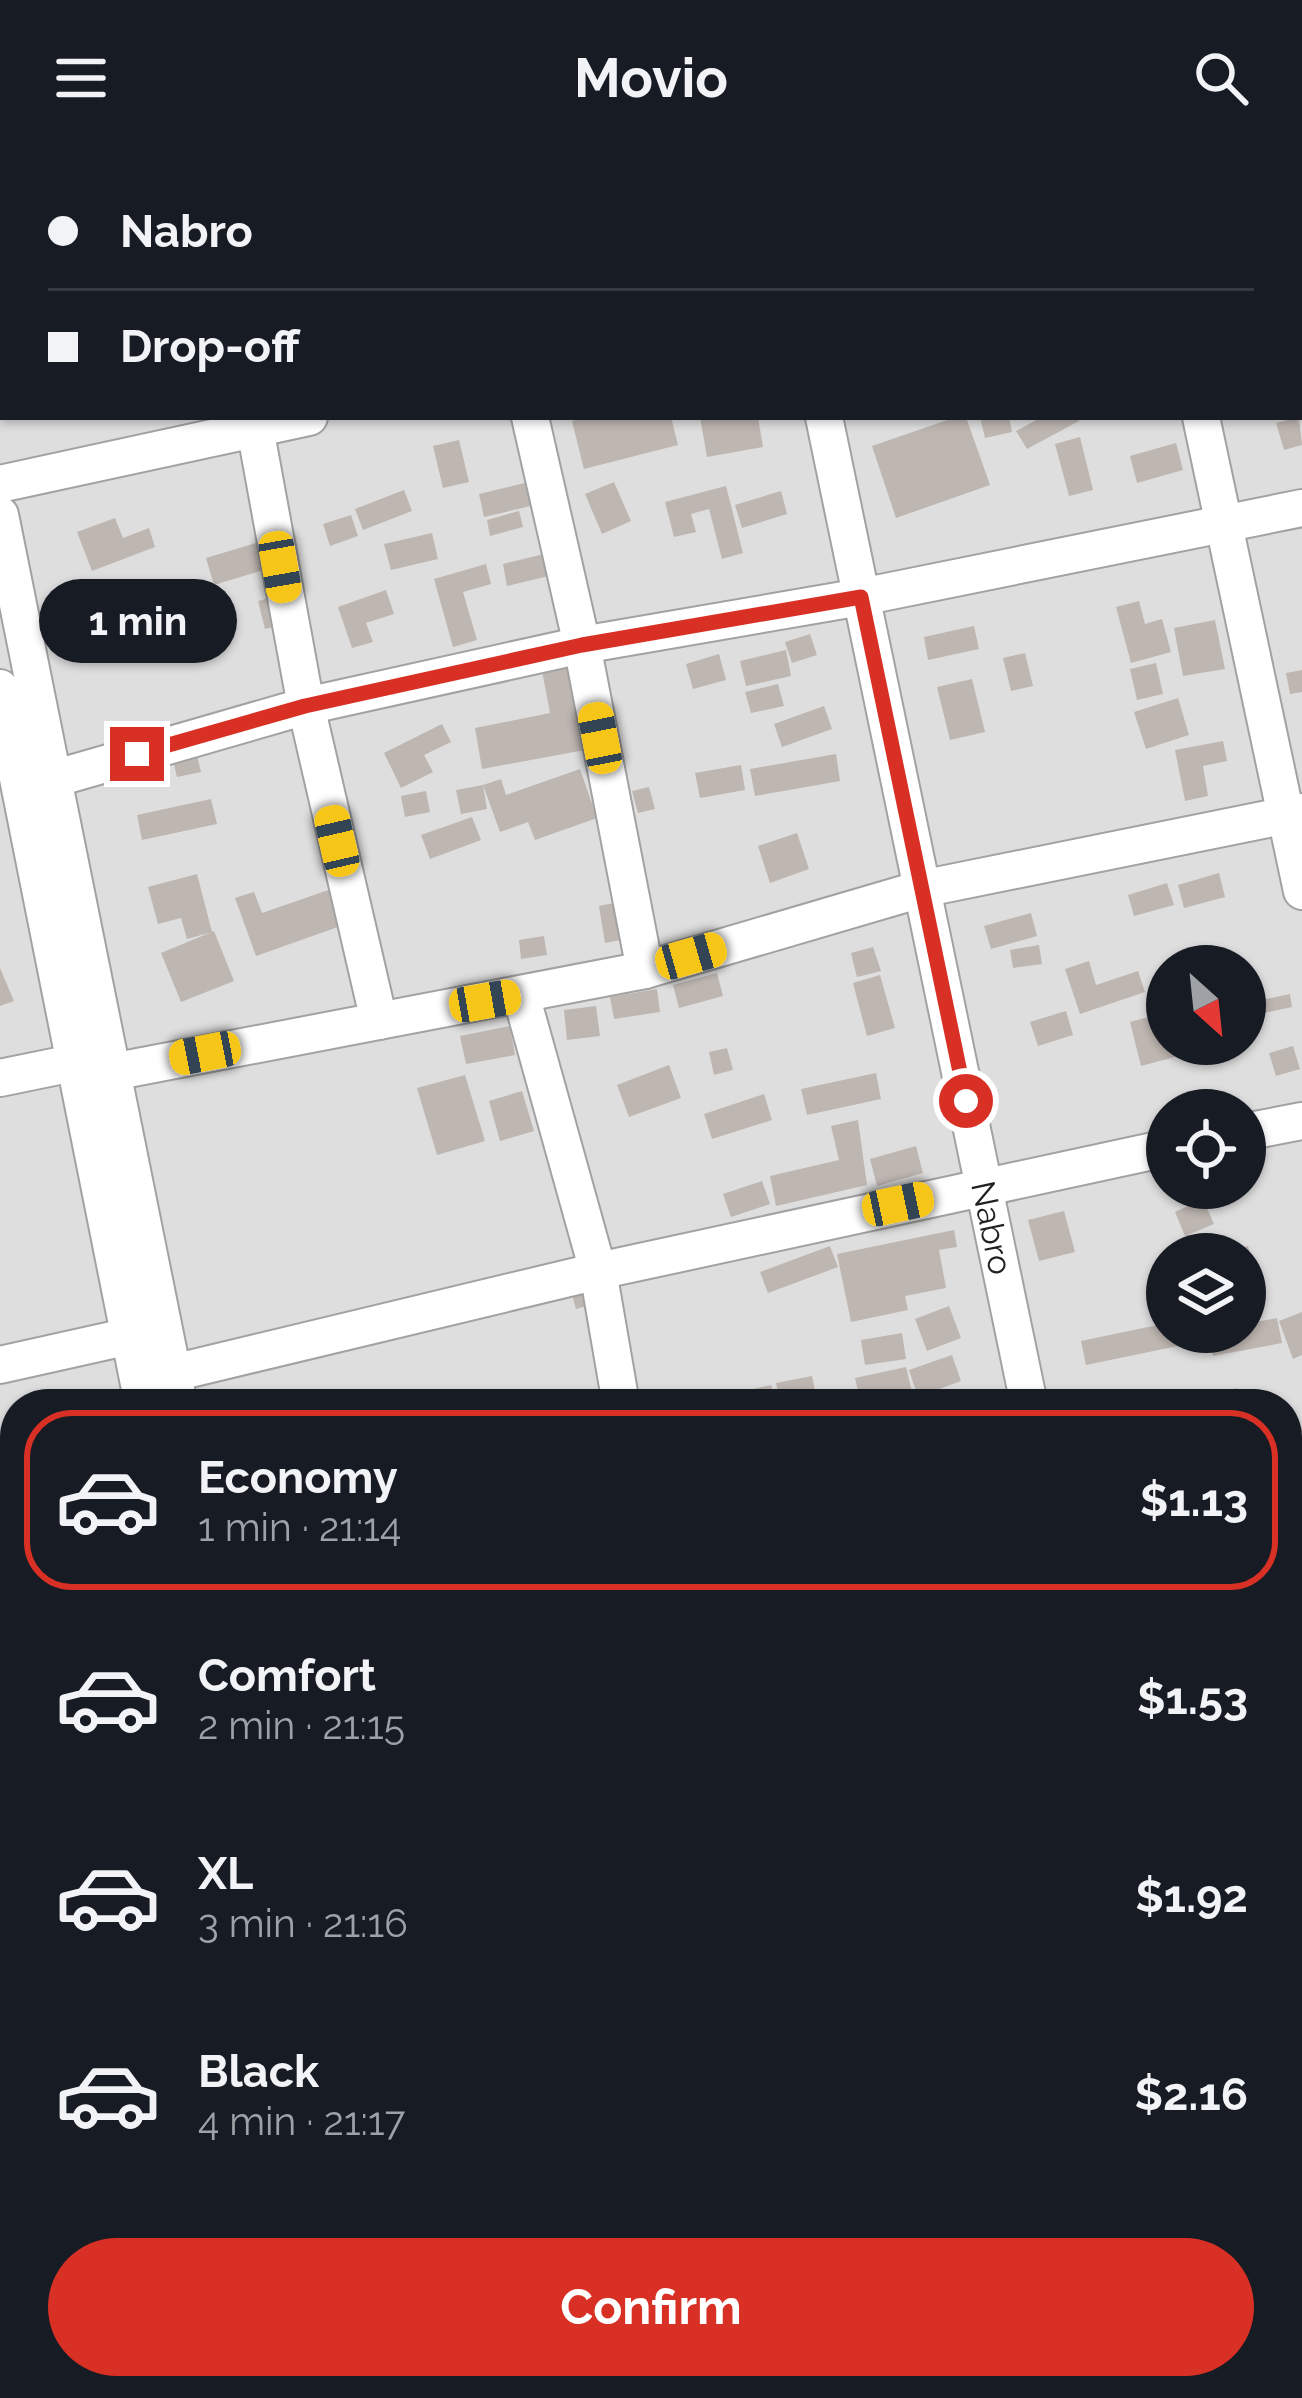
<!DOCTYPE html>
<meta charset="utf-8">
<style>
body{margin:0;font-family:Raleway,sans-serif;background:#20242c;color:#f1f3f6;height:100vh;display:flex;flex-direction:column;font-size:45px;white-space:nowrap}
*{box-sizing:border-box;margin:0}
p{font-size:39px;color:#9ea1a6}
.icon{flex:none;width:66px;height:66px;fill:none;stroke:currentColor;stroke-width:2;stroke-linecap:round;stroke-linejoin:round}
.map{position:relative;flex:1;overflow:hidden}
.side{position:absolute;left:0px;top:1233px;width:1302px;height:1011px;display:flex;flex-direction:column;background:#171b24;border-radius:48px 48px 0 0;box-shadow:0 3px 9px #0004}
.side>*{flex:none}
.guide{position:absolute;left:0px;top:0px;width:1302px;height:264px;box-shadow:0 3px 9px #0004;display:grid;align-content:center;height:264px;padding:0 48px;background:#171b24}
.needle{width:78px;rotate:153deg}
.tools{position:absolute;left:1146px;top:789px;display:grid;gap:24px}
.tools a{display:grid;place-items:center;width:120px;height:120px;border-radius:50%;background:#171b24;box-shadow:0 3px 9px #0004;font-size:60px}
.end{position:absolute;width:54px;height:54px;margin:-27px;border:15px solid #d93025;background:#fff;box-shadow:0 0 0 6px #fff}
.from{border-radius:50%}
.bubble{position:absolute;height:84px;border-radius:42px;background:#171b24;box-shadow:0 3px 9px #0004;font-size:39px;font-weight:700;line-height:84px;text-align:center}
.car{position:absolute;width:36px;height:72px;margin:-36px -18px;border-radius:15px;box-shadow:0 0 9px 3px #0007;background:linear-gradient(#f5c518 24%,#345 0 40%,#f5c518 0 76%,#345 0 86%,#f5c518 0)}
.guide b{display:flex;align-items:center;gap:42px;height:114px;font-size:45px}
.guide b+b{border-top:3px solid #363941}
.guide i{width:30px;height:30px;background:#f1f3f6}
ul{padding:21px 0 0;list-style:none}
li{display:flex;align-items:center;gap:36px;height:180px;margin:0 24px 18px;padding:0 24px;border:6px solid transparent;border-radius:48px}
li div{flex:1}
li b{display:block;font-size:45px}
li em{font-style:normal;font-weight:700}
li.selected{border-color:#d93025}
li>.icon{width:108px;height:108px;stroke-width:1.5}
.primary-button{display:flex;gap:24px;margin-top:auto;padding:24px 48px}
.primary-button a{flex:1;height:138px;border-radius:72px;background:#d93025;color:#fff;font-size:48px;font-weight:700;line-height:138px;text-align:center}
header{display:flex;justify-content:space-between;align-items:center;height:156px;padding:0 48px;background:#171b24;font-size:54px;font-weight:700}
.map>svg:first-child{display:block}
.residential{fill:#dfdede;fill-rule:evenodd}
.building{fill:#beb6b1}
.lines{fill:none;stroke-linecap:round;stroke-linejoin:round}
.minor-casing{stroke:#a2a2a2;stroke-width:40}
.major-casing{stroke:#965609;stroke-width:50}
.minor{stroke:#fff;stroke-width:36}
.major{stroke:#f7cba7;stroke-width:45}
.route{stroke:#d93025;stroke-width:15}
.labels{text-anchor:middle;stroke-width:12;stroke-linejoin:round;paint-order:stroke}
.street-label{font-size:33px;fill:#212121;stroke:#fff}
</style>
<header><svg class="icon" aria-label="menu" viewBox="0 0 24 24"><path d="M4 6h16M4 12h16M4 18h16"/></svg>Movio<svg class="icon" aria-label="search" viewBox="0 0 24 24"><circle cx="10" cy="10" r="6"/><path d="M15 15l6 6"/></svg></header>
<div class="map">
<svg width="1302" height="2242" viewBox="0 0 1302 2242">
<rect width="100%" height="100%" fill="#f1ede9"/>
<!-- residential -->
<path class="residential" d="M0,0H1302V2242H0ZM3,3H1299V261H3ZM1167,810H1245V888H1167ZM1167,954H1245V1032H1167ZM1167,1098H1245V1176H1167ZM15,1248H1287V2229H15Z"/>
<!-- building -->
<path class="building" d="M586,261H671L678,289L584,313L572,265Z
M700,261H758L763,291L707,301Z
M956,261H966L990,329L896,362L872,290Z
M980,261H1009L1012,276L985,282Z
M1042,261H1077L1079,265L1027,293L1016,275Z
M1299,261L1302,289L1284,294L1276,267Z
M1080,281L1093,334L1069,340L1055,288Z
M459,284L469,326L443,332L433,290Z
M1176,287L1183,314L1137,327L1130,300Z
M529,326L535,349L484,361L479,338Z
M614,326L631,365L602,378L585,338Z
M726,330L743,397L722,403L709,353L691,358L696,376L674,381L665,346Z
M404,334L412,355L363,374L355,353Z
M781,335L787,358L742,372L735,349Z
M519,355L523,371L490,380L487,364Z
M351,359L358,380L330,390L323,368Z
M115,362L123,382L149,372L155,391L92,415L77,376Z
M432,377L438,403L391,414L384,388Z
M269,383L277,410L214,429L206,402Z
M544,398L549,420L507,430L503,408Z
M486,408L491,428L463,436L477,484L453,491L434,423Z
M183,434L190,473L95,491L88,452Z
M386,434L394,458L366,467L373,486L352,492L338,451Z
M280,439L287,468L265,473L258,445Z
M1139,445L1145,468L1162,463L1171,496L1131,507L1116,451Z
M1215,464L1225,513L1183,520L1174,472Z
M974,470L979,493L928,504L924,481Z
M810,478L817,499L792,507L785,486Z
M786,494L791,520L746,530L740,505Z
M1025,497L1033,530L1011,535L1003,502Z
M719,498L726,524L693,533L686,508Z
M1156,507L1163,538L1137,544L1130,513Z
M569,510L585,594L482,613L475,572L550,557L542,515Z
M1302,514V536L1290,538L1286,517Z
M972,523L985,576L950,584L937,531Z
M778,528L784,550L751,557L745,536Z
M1178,542L1189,579L1146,593L1134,556Z
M824,550L832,573L782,591L774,568Z
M442,568L451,586L424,599L433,616L401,632L384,597Z
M1223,585L1227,605L1203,610L1208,640L1185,645L1175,594Z
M836,598L840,625L755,640L750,613Z
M197,599L201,616L177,621L173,604Z
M741,609L745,634L700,642L695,617Z
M580,613L597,662L535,684L528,666L500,676L483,629L501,623L506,639Z
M483,629L487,653L461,658L456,634Z
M649,631L655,653L638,657L632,635Z
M426,635L430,656L405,661L401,640Z
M211,643L217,668L142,684L137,659Z
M472,661L481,684L430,703L421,679Z
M797,677L809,713L770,727L758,690Z
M1219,717L1225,741L1184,752L1178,729Z
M197,718L212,776L187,783L181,762L158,768L148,731Z
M1167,727L1174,749L1134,760L1128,739Z
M340,730L352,766L256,800L235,742L254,736L262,757Z
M619,746L626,783L605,787L599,750Z
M1031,757L1037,780L991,793L984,770Z
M214,775L234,825L181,846L161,797Z
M544,780L547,799L521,803L519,784Z
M1039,789L1042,808L1013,812L1010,794Z
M873,791L881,815L857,821L851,797Z
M1089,805L1096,829L1138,815L1145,836L1080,858L1065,813Z
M0,812L14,845L0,850Z
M717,817L723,840L679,852L673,829Z
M1256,818L1261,844L1290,838L1292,851L1245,861V820Z
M880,819L895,872L867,880L853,827Z
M657,833L660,856L614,863L610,841Z
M596,850L600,880L567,884L564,854Z
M1066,855L1073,879L1038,890L1030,866Z
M1167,856V888H1196L1197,895L1141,910L1130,866Z
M510,870L515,899L466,908L460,880Z
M1293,890L1300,913L1276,920L1269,897Z
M727,892L733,914L714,919L709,896Z
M669,909L681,942L629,961L617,929Z
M876,917L881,943L807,959L801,933Z
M465,919L485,985L437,999L417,932Z
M522,935L534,975L500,985L489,945Z
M764,938L772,964L712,983L704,958Z
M858,964L867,1029L776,1050L770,1020L839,1004L831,970Z
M916,990L923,1017L877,1030L870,1003Z
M762,1025L770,1048L731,1061L723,1038Z
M1203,1043L1214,1068L1185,1080L1175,1056Z
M1064,1055L1075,1096L1039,1105L1028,1064Z
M954,1074L957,1091L939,1094L946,1132L905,1140L908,1154L851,1166L837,1098Z
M830,1090L838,1111L768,1137L760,1116Z
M1248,1090L1252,1105L1245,1107V1098H1222Z
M589,1127L594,1148L576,1153L570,1131Z
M949,1150L961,1182L927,1195L915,1163Z
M1302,1156V1199L1293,1203L1279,1165Z
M1277,1162L1282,1187L1213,1200L1209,1176H1245V1168Z
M1167,1167V1176H1200L1202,1185L1086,1209L1081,1185Z
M902,1177L906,1203L865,1209L861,1184Z
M952,1199L961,1225L918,1241L909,1214Z
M906,1211L915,1248H821L859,1239L855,1222Z
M812,1220L816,1239L780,1246L776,1227Z
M771,1229L777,1248H749L745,1235Z
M1237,1232L1241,1248H1216L1214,1238Z
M1207,1233L1211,1248H1166L1165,1242Z
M739,1235L743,1248H699V1247Z
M1302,1408V1428L1287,1431V1412Z
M1302,1701V1781L1287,1785V1705Z
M1296,2000L1302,2016V2041L1287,2046V2003Z
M1302,2136V2161L1287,2165V2141Z
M15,2175V2206L0,2209V2178Z
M276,2229H304L307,2242H279Z
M448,2229H500L503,2240L452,2242Z
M626,2229H658V2230L629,2239Z
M1001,2229H1033L1036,2242H988L986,2233Z
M1067,2229H1102L1105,2242H1070Z
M1125,2229H1167V2230L1129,2241Z
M675,2230L680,2242H644V2241Z"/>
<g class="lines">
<!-- minor casing -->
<g class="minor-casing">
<g id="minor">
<path d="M770,0V3"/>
<path d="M1146,0L1147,3"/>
<path d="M1299,35L1302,34"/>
<path d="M530,261L582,489L645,814"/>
<path id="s1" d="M824,261L1029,1248"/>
<path d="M1201,261L1302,735"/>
<path d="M255,272L306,550L379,865"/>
<path d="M0,328L309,261"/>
<path d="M0,359L179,1248"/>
<path d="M0,532L143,1248"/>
<path d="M53,623L306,550L582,489L861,441L1302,352"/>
<path d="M521,839L598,1115L621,1248"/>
<path d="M112,916L645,814L921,733L1302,656"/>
<path d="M0,922L73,907"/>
<path d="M1245,976L1302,965"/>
<path d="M0,1209L130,1180"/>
<path d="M173,1217L598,1115L1167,992"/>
<path d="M1287,1297L1302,1294"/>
<path d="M0,1504L15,1501"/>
<path d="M1287,1619L1302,1616"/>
<path d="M0,1819L15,1815"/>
<path d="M1287,1919L1302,1916"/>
<path d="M1287,2184L1302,2181"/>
<path d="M819,2229L821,2242"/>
<path d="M1234,2229L1237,2242"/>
</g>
</g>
<!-- major casing -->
<g class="major-casing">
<path id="major" d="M0,2123L15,2119
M370,2229L373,2242
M403,2229L406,2242"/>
</g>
<!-- minor -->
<use href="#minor" class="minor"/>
<!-- major -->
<use href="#major" class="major"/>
</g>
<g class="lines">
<!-- route -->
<path class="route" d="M137,598L305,550L582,489L861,441L966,945"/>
</g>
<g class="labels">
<!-- street labels -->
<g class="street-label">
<text dy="12" stroke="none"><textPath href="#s1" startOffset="828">Nabro</textPath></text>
</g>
</g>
</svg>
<div class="tools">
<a><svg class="needle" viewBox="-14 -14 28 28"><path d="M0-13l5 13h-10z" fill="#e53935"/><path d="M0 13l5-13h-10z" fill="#9ea1a6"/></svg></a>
<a><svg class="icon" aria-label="locate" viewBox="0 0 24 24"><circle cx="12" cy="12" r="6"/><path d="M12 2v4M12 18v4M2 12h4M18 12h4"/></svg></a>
<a><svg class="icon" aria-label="layers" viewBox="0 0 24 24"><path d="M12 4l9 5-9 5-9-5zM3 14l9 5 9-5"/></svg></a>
</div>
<i class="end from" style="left:966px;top:945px"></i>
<i class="end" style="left:137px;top:598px"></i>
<div class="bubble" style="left:39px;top:423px;width:198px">1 min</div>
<i class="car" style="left:280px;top:411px;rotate:170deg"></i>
<i class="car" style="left:600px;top:582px;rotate:349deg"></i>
<i class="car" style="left:337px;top:685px;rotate:347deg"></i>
<i class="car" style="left:691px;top:800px;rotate:74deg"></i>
<i class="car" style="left:485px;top:845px;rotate:80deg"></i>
<i class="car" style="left:205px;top:897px;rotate:259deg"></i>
<i class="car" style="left:898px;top:1048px;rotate:78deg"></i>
<div class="guide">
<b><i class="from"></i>Nabro</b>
<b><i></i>Drop-off</b>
</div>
<section class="side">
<ul>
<li class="selected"><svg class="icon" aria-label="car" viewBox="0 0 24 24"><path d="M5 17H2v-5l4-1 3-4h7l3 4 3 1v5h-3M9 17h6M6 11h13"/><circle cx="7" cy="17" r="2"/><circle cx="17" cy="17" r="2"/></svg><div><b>Economy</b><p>1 min · 21:14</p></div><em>$1.13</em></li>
<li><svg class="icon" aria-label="car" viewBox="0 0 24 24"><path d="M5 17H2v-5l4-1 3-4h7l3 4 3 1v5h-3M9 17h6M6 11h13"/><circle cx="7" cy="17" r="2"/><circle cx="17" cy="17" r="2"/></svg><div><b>Comfort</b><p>2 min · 21:15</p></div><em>$1.53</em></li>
<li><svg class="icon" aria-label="car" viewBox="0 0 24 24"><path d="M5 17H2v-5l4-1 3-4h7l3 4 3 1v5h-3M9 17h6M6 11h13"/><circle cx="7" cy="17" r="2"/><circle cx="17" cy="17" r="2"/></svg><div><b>XL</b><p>3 min · 21:16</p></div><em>$1.92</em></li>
<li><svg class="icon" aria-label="car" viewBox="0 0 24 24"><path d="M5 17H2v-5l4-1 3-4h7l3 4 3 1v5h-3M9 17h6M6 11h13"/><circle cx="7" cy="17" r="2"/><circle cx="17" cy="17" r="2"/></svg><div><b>Black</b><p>4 min · 21:17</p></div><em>$2.16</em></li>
</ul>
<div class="primary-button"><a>Confirm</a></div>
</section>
</div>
